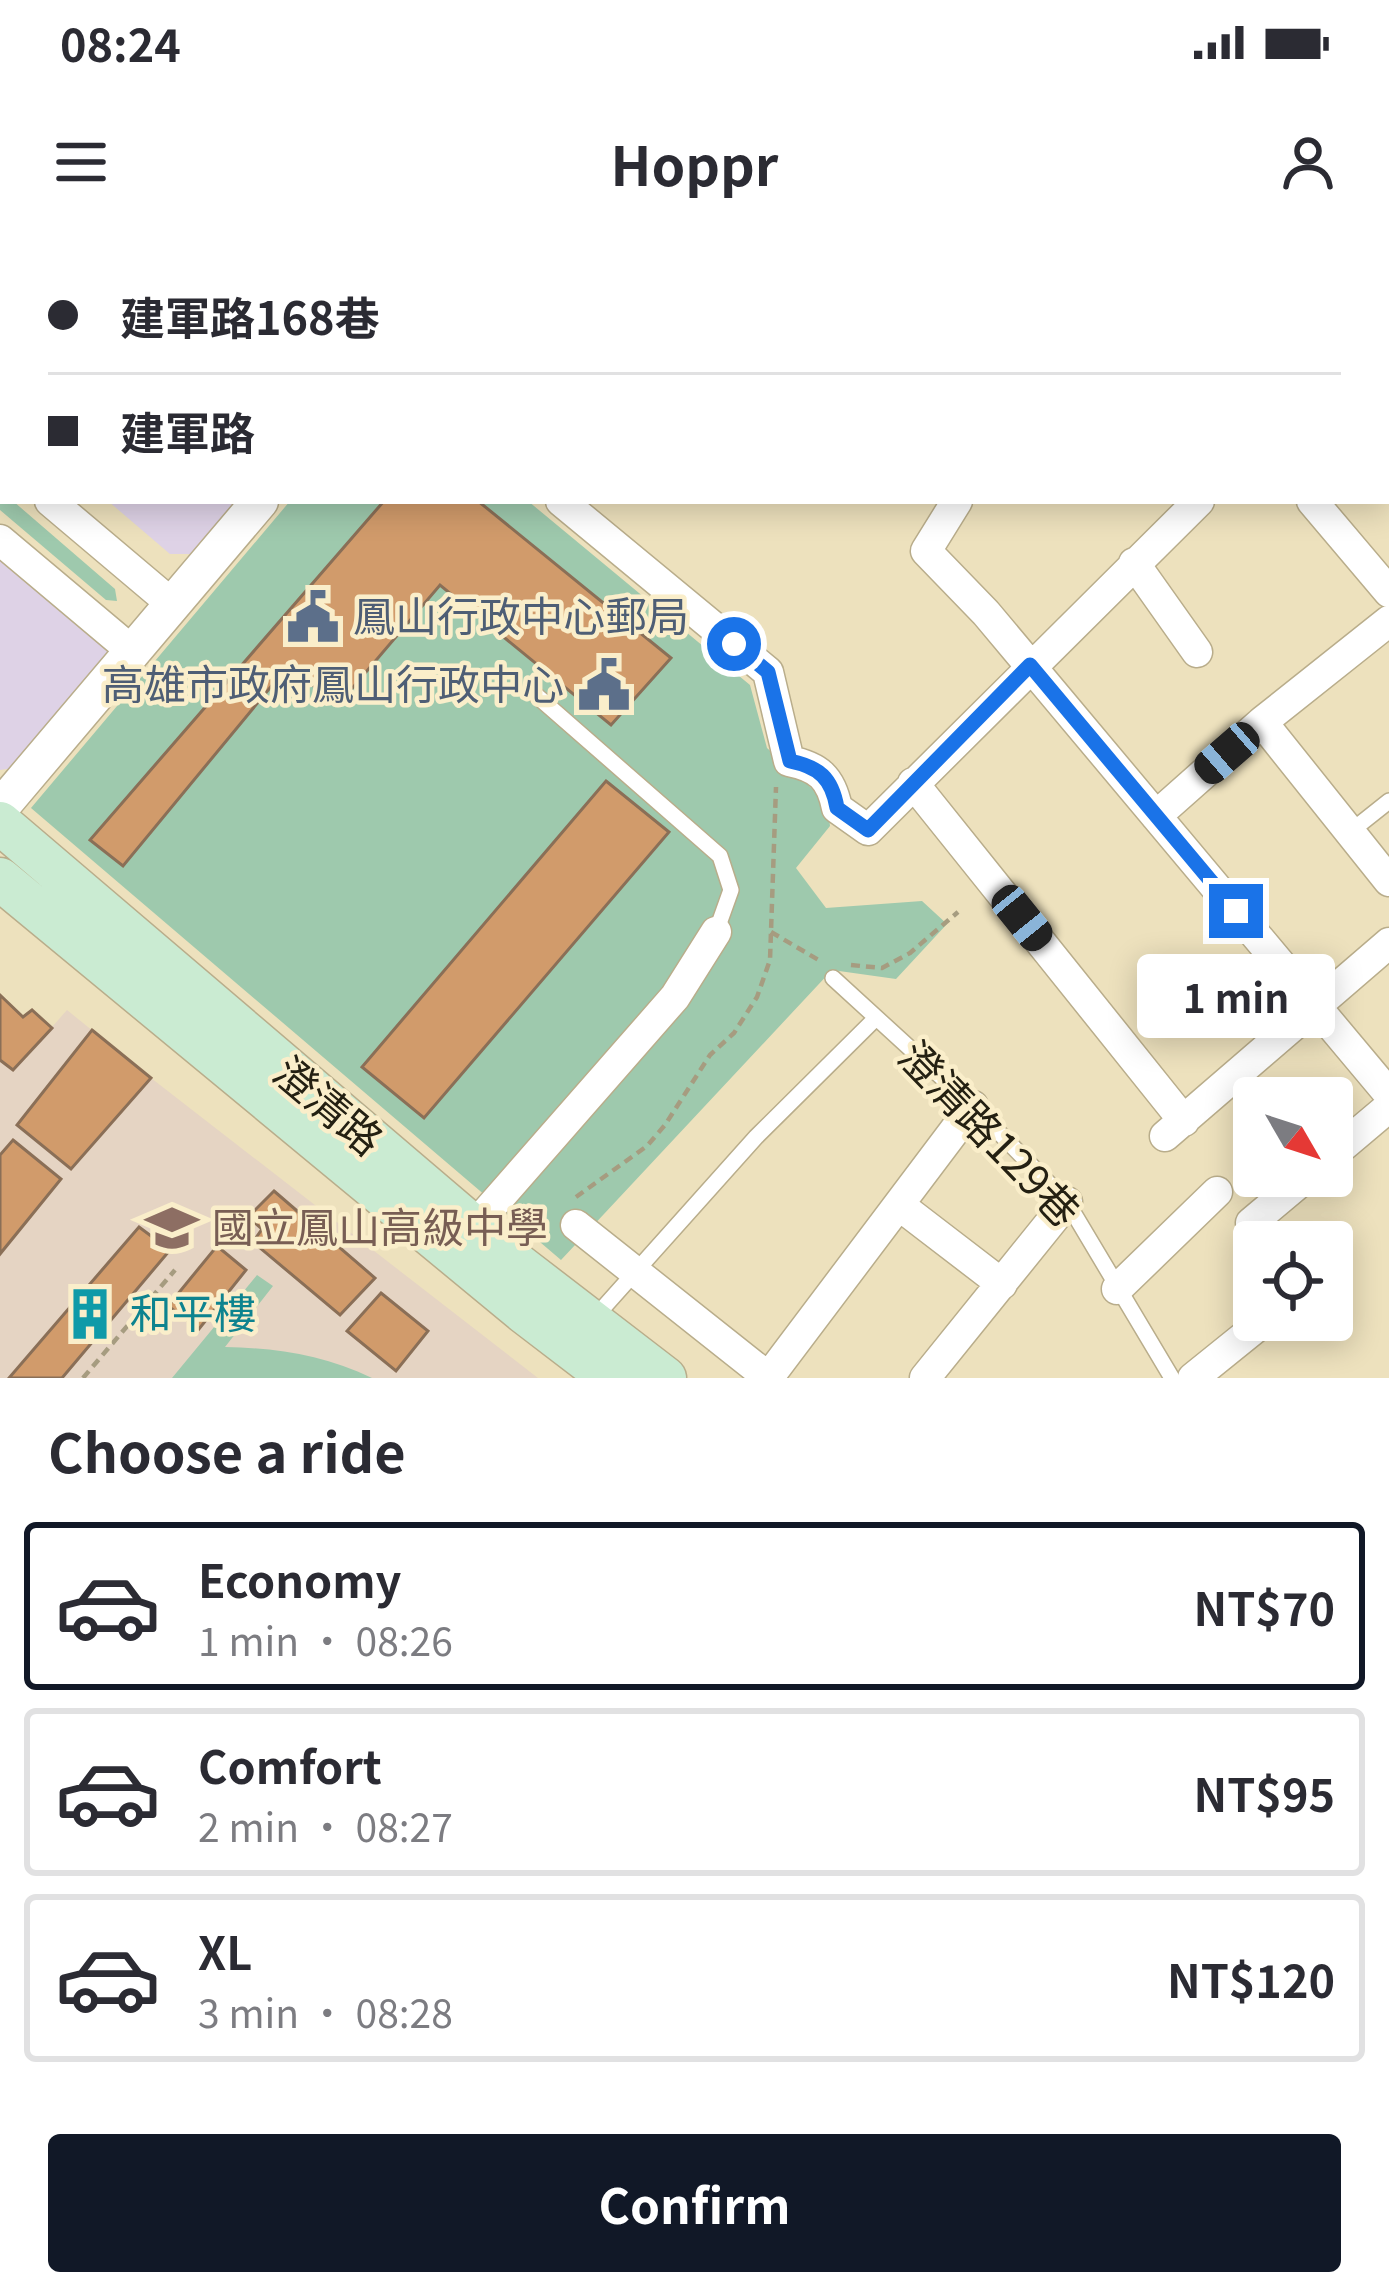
<!DOCTYPE html>
<meta charset="utf-8">
<style>
body{margin:0;font-family:Georgia,"Noto Sans TC",serif;background:#f7f7f7;color:#2b2b33;height:100vh;display:flex;flex-direction:column;font-size:45px;white-space:nowrap}
*{box-sizing:border-box;margin:0}
p{font-size:39px;color:#7c7c81}
.icon{flex:none;width:66px;height:66px;fill:none;stroke:currentColor;stroke-width:2;stroke-linecap:round;stroke-linejoin:round}
.map{position:relative;height:1138px;overflow:hidden}
.details{display:flex;flex-direction:column;background:#fff;flex:1}
.details>*{flex:none}
.guide{position:absolute;left:0px;top:0px;width:1389px;height:264px;box-shadow:0 6px 30px #0003;display:grid;align-content:center;height:264px;padding:0 48px;background:#fff}
.needle{width:78px;rotate:129deg}
.fabs{position:absolute;left:1233px;top:837px;display:grid;gap:24px}
.fabs a{display:grid;place-items:center;width:120px;height:120px;border-radius:12px;background:#fff;box-shadow:0 6px 30px #0003;font-size:60px}
.end{position:absolute;width:54px;height:54px;margin:-27px;border:15px solid #1a73e8;background:#fff;box-shadow:0 0 0 6px #fff}
.from{border-radius:50%}
.bubble{position:absolute;height:84px;border-radius:12px;background:#fff;box-shadow:0 6px 30px #0003;font-size:39px;font-weight:700;line-height:84px;text-align:center}
.car{position:absolute;width:36px;height:72px;margin:-36px -18px;border-radius:15px;box-shadow:0 0 9px 3px #0007;background:linear-gradient(#222 24%,#8ab4d8 0 40%,#222 0 76%,#8ab4d8 0 86%,#222 0)}
.guide b{display:flex;align-items:center;gap:42px;height:114px;font-size:45px}
.guide b+b{border-top:3px solid #e1e1e2}
.guide i{width:30px;height:30px;background:#2b2b33}
ul{padding:0;list-style:none}
li{display:flex;align-items:center;gap:36px;height:168px;margin:0 24px 18px;padding:0 24px;border:6px solid #e1e1e2;border-radius:12px}
li div{flex:1}
li b{display:block;font-size:45px}
li em{font-style:normal;font-weight:700}
li.selected{border-color:#111827}
li>.icon{width:108px;height:108px;stroke-width:1.5}
h2{padding:0 48px;font-size:54px;line-height:144px}
.button{display:flex;gap:24px;margin-top:auto;padding:24px 48px}
.button a{flex:1;height:138px;border-radius:12px;background:#111827;color:#fff;font-size:48px;font-weight:700;line-height:138px;text-align:center}
.status{display:flex;justify-content:space-between;align-items:center;height:84px;padding:0 60px;background:#fff;direction:ltr}
.status svg{height:33px;fill:currentColor}
header{display:flex;justify-content:space-between;align-items:center;height:156px;padding:0 48px;background:#fff;font-size:54px;font-weight:700}
.map>svg:first-child{display:block}
.commercial{fill:#ded2e6}
.education{fill:#e5d4c3}
.green{fill:#9ec9ad}
.building{fill:#d19b6b;stroke:#8a6f57;stroke-width:3}
.lines{fill:none;stroke-linecap:round;stroke-linejoin:round}
.service-casing{stroke:#b9ad8b;stroke-width:18}
.minor-casing{stroke:#b9ad8b;stroke-width:33}
.tertiary-casing{stroke:#b9ad8b;stroke-width:39}
.secondary-casing{stroke:#b9ad8b;stroke-width:45}
.path{stroke:#a69c80;stroke-width:4.5;stroke-dasharray:9 6;stroke-linecap:butt}
.service{stroke:#fff;stroke-width:15}
.minor{stroke:#fff;stroke-width:30}
.tertiary{stroke:#fff;stroke-width:36}
.secondary{stroke:#caebd2;stroke-width:42}
.route{stroke:#1a73e8;stroke-width:15}
.labels{text-anchor:middle;stroke-width:9;stroke-linejoin:round;paint-order:stroke}
.service-label{font-size:42px;fill:#4e5e75;stroke:#faeeca;text-anchor:start}
.street-label{font-size:42px;fill:#242012;stroke:#faeeca}
.education-label{font-size:42px;fill:#785e54;stroke:#faeeca;text-anchor:start}
.culture-label{font-size:42px;fill:#0d838f;stroke:#faeeca;text-anchor:start}
</style>
<div class="status"><b>08:24</b><svg viewBox="0 0 49 12"><path d="M0 12V9h3v3zM5 12V6h3v6zM10 12V3h3v9zM15 12V0h3v12zM26 1h20v11H26zM47 4h2v5h-2z"/></svg></div>
<header><svg class="icon" aria-label="menu" viewBox="0 0 24 24"><path d="M4 6h16M4 12h16M4 18h16"/></svg>Hoppr<svg class="icon" aria-label="person" viewBox="0 0 24 24"><circle cx="12" cy="8" r="4"/><path d="M4 21q1-7 8-7t8 7"/></svg></header>
<div class="map">
<svg width="1389" height="1138" viewBox="0 0 1389 1138">
<rect width="100%" height="100%" fill="#ede1bd"/>
<!-- commercial -->
<path class="commercial" d="M108,261H245L203,314H170Z
M0,314L105,401L110,419L21,527L0,530Z"/>
<!-- education -->
<path class="education" d="M67,770L151,838L538,1138H0V820L14,830Z"/>
<!-- green -->
<path class="green" d="M0,250L3,261H13L115,349L117,361L106,360L0,270Z
M290,261H528L750,445L767,508L827,562L830,586L796,628L826,668L922,661L947,684L896,739L832,730L561,1020L31,568Z
M257,1035L273,1046L225,1107C276,1108 325,1115 372,1138H172Z"/>
<!-- building -->
<path class="building" d="M1083,0H1163L1081,3Z
M384,261H478L671,418L611,485L440,345L338,465L288,426L123,626L90,600Z
M606,541L669,592L424,878L362,827Z
M0,755L23,777L32,770L52,788L13,830L0,820Z
M92,790L151,838L71,929L17,885Z
M13,900L61,939L0,1014V915Z
M274,951L375,1038L340,1075L253,1002L262,989L248,977Z
M139,987L170,1010L62,1138H9Z
M217,1006L246,1030L199,1089L168,1066Z
M381,1053L428,1091L396,1131L347,1091Z"/>
<g class="lines">
<!-- service casing -->
<g class="service-casing">
<path id="service" d="M1001,0L1005,3
M1019,3L1022,0
M537,456L720,616L731,650L716,692
M1350,592L1389,561
M833,738L973,866L1067,962L1172,1138
M595,1077L756,897L876,778"/>
</g>
<!-- minor casing -->
<g class="minor-casing">
<path id="minor" d="M568,0L572,3
M725,0L729,3
M1352,0L1354,3
M603,3L610,0
M1269,3L1272,0
M1386,46L1389,50
M1386,89L1389,87
M0,218L3,221
M50,261L172,364
M561,261L768,432L789,521C819,527 831,538 837,568L868,590L1199,261
M957,261L926,311L986,373L1389,854
M1312,261L1389,352
M0,300L132,411
M1134,323L1197,412
M1262,482L1389,641
M913,543L1184,881
M1156,576L1262,482L1389,381
M1165,896L1389,703
M1332,915L1389,867
M899,965L1002,1044
M1251,983L1307,936
M576,985L769,1138
M463,999L675,757L716,692
M1117,1049L1217,952
M768,1138L973,866
M925,1138L1067,962
M1193,1138L1265,1080"/>
</g>
<!-- tertiary casing -->
<g class="tertiary-casing">
<path id="tertiary" d="M480,3L483,0
M0,568L260,261"/>
</g>
<!-- secondary casing -->
<g class="secondary-casing">
<path id="secondary" d="M0,583L518,1025L665,1138
M0,639L525,1073L610,1138"/>
</g>
<!-- path -->
<path class="path" d="M771,692L822,722
M851,725L882,728L910,713L958,672
M576,957L647,906L665,885L710,815L734,793L757,757L770,720L776,547
M83,1138L175,1030"/>
<!-- service -->
<use href="#service" class="service"/>
<!-- minor -->
<use href="#minor" class="minor"/>
<!-- tertiary -->
<use href="#tertiary" class="tertiary"/>
<!-- secondary -->
<use href="#secondary" class="secondary"/>
</g>
<g class="lines">
<!-- route -->
<path class="route" d="M734,404L768,432L790,521C819,527 832,538 837,568L868,590L1030,425L1236,671"/>
</g>
<!-- icons -->
<defs>
<g id="civic-bare" transform="scale(4.14)"><path d="M-.6-6.5H3V-4.5H.6V-3L4-1V1h2V6H-6V1h2V-1L-.6-3ZM-1.2 2.5V6h2.4V2.5Z" fill="#5c6f8a" stroke="#faeeca" stroke-width="2.5" paint-order="stroke"/></g>
<g id="school-bare" transform="scale(4.14)"><path d="M0-5L7-2L0 1L-7-2ZM-4 1L0 2.5L4 1V4Q0 6-4 4Z" fill="#8d6e63" stroke="#faeeca" stroke-width="2.5" paint-order="stroke"/></g>
<g id="building-bare" transform="scale(4.14)"><path d="M-4-6H4V6H1V3H-1V6H-4ZM-2.5-4.3h1.7v1.8h-1.7ZM.8-4.3h1.7v1.8H.8ZM-2.5-1h1.7V.8h-1.7ZM.8-1h1.7V.8H.8Z" fill="#0f9aa8" stroke="#faeeca" stroke-width="2.5" paint-order="stroke"/></g>
</defs>
<g fill-rule="evenodd">
<use href="#civic-bare" x="313" y="377"/>
<use href="#civic-bare" x="604" y="445"/>
<use href="#school-bare" x="172" y="988"/>
<use href="#building-bare" x="90" y="1074"/>
</g>
<g class="labels">
<!-- service labels -->
<g class="service-label">
<text x="353" y="392">鳳山行政中心郵局</text>
<text x="564" y="460" text-anchor="end">高雄市政府鳳山行政中心</text>
</g>
<!-- street labels -->
<g class="street-label">
<text transform="translate(328 866) rotate(40)" y="15">澄清路</text>
<text transform="translate(989 894) rotate(46)" y="15">澄清路129巷</text>
</g>
<!-- education labels -->
<g class="education-label">
<text x="212" y="1003">國立鳳山高級中學</text>
</g>
<!-- culture labels -->
<g class="culture-label">
<text x="130" y="1089">和平樓</text>
</g>
</g>
</svg>
<div class="fabs">
<a><svg class="needle" viewBox="-14 -14 28 28"><path d="M0-13l5 13h-10z" fill="#e53935"/><path d="M0 13l5-13h-10z" fill="#7c7c81"/></svg></a>
<a><svg class="icon" aria-label="locate" viewBox="0 0 24 24"><circle cx="12" cy="12" r="6"/><path d="M12 2v4M12 18v4M2 12h4M18 12h4"/></svg></a>
</div>
<i class="end from" style="left:734px;top:404px"></i>
<i class="end" style="left:1236px;top:671px"></i>
<div class="bubble" style="left:1137px;top:714px;width:198px">1 min</div>
<i class="car" style="left:1227px;top:513px;rotate:229deg"></i>
<i class="car" style="left:1022px;top:678px;rotate:141deg"></i>
<div class="guide">
<b><i class="from"></i>建軍路168巷</b>
<b><i></i>建軍路</b>
</div>
</div>
<section class="details">
<h2>Choose a ride</h2>
<ul>
<li class="selected"><svg class="icon" aria-label="car" viewBox="0 0 24 24"><path d="M5 17H2v-5l4-1 3-4h7l3 4 3 1v5h-3M9 17h6M6 11h13"/><circle cx="7" cy="17" r="2"/><circle cx="17" cy="17" r="2"/></svg><div><b>Economy</b><p>1 min · 08:26</p></div><em>NT$70</em></li>
<li><svg class="icon" aria-label="car" viewBox="0 0 24 24"><path d="M5 17H2v-5l4-1 3-4h7l3 4 3 1v5h-3M9 17h6M6 11h13"/><circle cx="7" cy="17" r="2"/><circle cx="17" cy="17" r="2"/></svg><div><b>Comfort</b><p>2 min · 08:27</p></div><em>NT$95</em></li>
<li><svg class="icon" aria-label="car" viewBox="0 0 24 24"><path d="M5 17H2v-5l4-1 3-4h7l3 4 3 1v5h-3M9 17h6M6 11h13"/><circle cx="7" cy="17" r="2"/><circle cx="17" cy="17" r="2"/></svg><div><b>XL</b><p>3 min · 08:28</p></div><em>NT$120</em></li>
</ul>
<div class="button"><a>Confirm</a></div>
</section>
